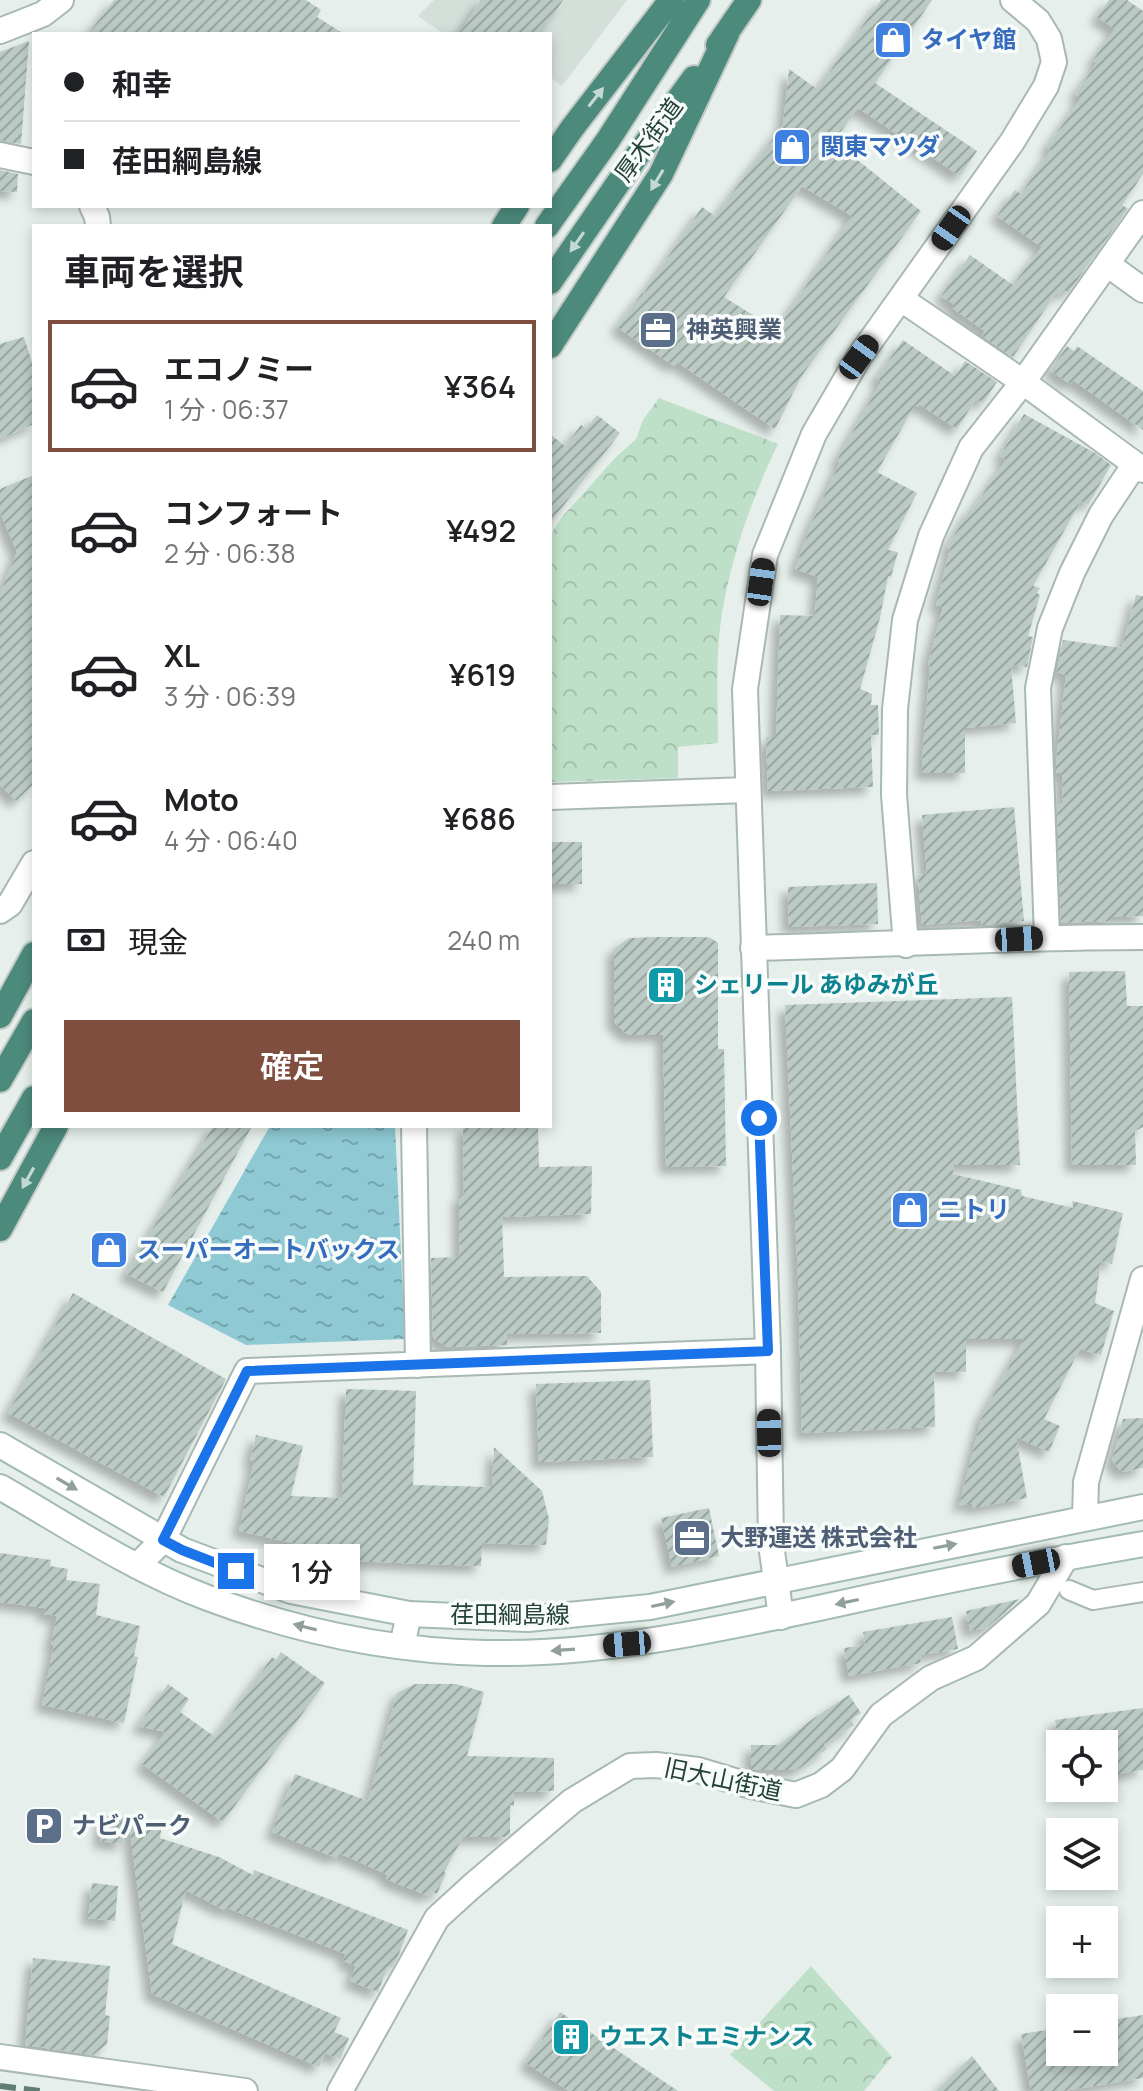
<!DOCTYPE html>
<html lang="ja">
<meta charset="utf-8">
<style>
body{margin:0;font-family:Manrope,"Noto Sans JP",sans-serif;background:#f2f2f2;color:#202124;height:100vh;display:flex;flex-direction:column;font-size:30px;white-space:nowrap}
*{box-sizing:border-box;margin:0}
p{font-size:26px;color:#757577}
.icon{flex:none;width:44px;height:44px;fill:none;stroke:currentColor;stroke-width:2;stroke-linecap:round;stroke-linejoin:round}
.map{position:relative;flex:1;overflow:hidden}
.sheet{position:absolute;left:32px;top:224px;width:520px;height:904px;display:flex;flex-direction:column;background:#fff;border-radius:0px;box-shadow:0 4px 12px #0003}
.sheet>*{flex:none}
.guide{position:absolute;left:32px;top:32px;width:520px;height:176px;border-radius:0px;box-shadow:0 4px 12px #0003;display:grid;align-content:center;height:176px;padding:0 32px;background:#fff}
.controls{position:absolute;left:1046px;top:1730px;display:grid;gap:16px}
.controls a{display:grid;place-items:center;width:72px;height:72px;border-radius:0px;background:#fff;box-shadow:0 4px 12px #0003;font-size:40px}
.end{position:absolute;width:36px;height:36px;margin:-18px;border:10px solid #1a73e8;background:#fff;box-shadow:0 0 0 4px #fff}
.from{border-radius:50%}
.bubble{position:absolute;height:56px;border-radius:0px;background:#fff;box-shadow:0 4px 12px #0003;font-size:26px;font-weight:600;line-height:56px;text-align:center}
.car{position:absolute;width:24px;height:48px;margin:-24px -12px;border-radius:10px;box-shadow:0 0 6px 2px #0007;background:linear-gradient(#222 24%,#8ab4d8 0 40%,#222 0 76%,#8ab4d8 0 86%,#222 0)}
.guide b{display:flex;align-items:center;gap:28px;height:76px;font-size:30px}
.guide b+b{border-top:2px solid #e0e0e0}
.guide i{width:20px;height:20px;background:#202124}
ul{padding:0;list-style:none}
li{display:flex;align-items:center;gap:24px;height:132px;margin:0 16px 12px;padding:0 16px;border:4px solid transparent;border-radius:0px}
li div{flex:1}
li b{display:block;font-size:30px}
li em{font-style:normal;font-weight:600}
li.active{border-color:#7f4e3f}
li>.icon{width:72px;height:72px;stroke-width:1.5}
h2{padding:0 32px;font-size:36px;line-height:96px}
.pay{display:flex;align-items:center;gap:20px;height:88px;padding:0 32px;font-size:30px}
.pay p{margin-inline-start:auto}
.action{display:flex;gap:16px;margin-top:auto;padding:16px 32px}
.action a{flex:1;height:92px;border-radius:0px;background:#7f4e3f;color:#fff;font-size:32px;font-weight:600;line-height:92px;text-align:center}
.map>svg:first-child{display:block}
.built{fill:#d4dfda}
.park{fill:url(#park-crowns)}
.water{fill:url(#water-ripples)}
.building{fill:url(#building-hatch);fill-rule:evenodd;filter:url(#shadow)}
.lines{fill:none;stroke-linecap:round;stroke-linejoin:round}
.pedestrian-casing{stroke:#a8b8b2;stroke-width:22}
.minor-casing{stroke:#a8b8b2;stroke-width:28}
.tertiary-casing{stroke:#a8b8b2;stroke-width:28}
.secondary-casing{stroke:#a4bbb3;stroke-width:28}
.trunk-casing{stroke:#c2cac8;stroke-width:28}
.pedestrian{stroke:#fff;stroke-width:18}
.minor{stroke:#fff;stroke-width:24}
.tertiary{stroke:#fff;stroke-width:24}
.secondary{stroke:#fff;stroke-width:24}
.trunk{stroke:#4c8a7c;stroke-width:24}
.rail{stroke:#5f7d75;stroke-width:6;stroke-dasharray:16 8;stroke-linecap:butt}
.oneway{fill:#c4d9d4}
.oneway2{fill:#92a09c}
.route{stroke:#1a73e8;stroke-width:10}
.labels{text-anchor:middle;stroke-width:7;stroke-linejoin:round;paint-order:stroke}
.shop-label{font-size:24px;font-weight:bold;fill:#366cbe;stroke:#f7fbf9;text-anchor:start}
.street-label{font-size:24px;fill:#24423a;stroke:#f7fbf9}
.service-label{font-size:24px;font-weight:bold;fill:#4e5e75;stroke:#f7fbf9;text-anchor:start}
.culture-label{font-size:24px;font-weight:bold;fill:#0d838f;stroke:#f7fbf9;text-anchor:start}
</style>
<div class="map">
<svg width="1143" height="2091" viewBox="0 0 1143 2091">
<defs>
<pattern id="park-crowns" width="20" height="18" patternUnits="userSpaceOnUse" patternTransform="scale(2)"><rect width="20" height="18" fill="#bfe0c8"/><path d="M2 6a3 3 0 1 1 6 0M12 15a3 3 0 1 1 6 0" fill="none" stroke="#a4c1ad"/></pattern>
<pattern id="water-ripples" width="26" height="14" patternUnits="userSpaceOnUse" patternTransform="scale(2)"><rect width="26" height="14" fill="#8ec9d4"/><path d="M2 4q2-2 4 0t4 0M15 11q2-2 4 0t4 0" fill="none" stroke="#74a5ad"/></pattern>
<pattern id="building-hatch" width="6" height="6" patternUnits="userSpaceOnUse" patternTransform="scale(2)"><rect width="6" height="6" fill="#bbcac4"/><path d="M-1 1l2-2M0 6l6-6M5 7l2-2" fill="none" stroke="#98a6a0"/></pattern>
<filter id="shadow"><feDropShadow dx="-7" dy="7" stdDeviation="4" flood-color="#0004"/></filter>
</defs>
<rect width="100%" height="100%" fill="#e6efeb"/>
<!-- built -->
<path class="built" d="M434,0H627L562,86L550,77V34H444L418,16Z"/>
<!-- park -->
<path class="park" d="M659,398L778,444C752,498 732,554 722,613C715,656 718,700 718,743L678,747V778L550,782V535L562,517L616,457L636,439L643,420Z
M811,1966L892,2057L864,2091H774L730,2055Z"/>
<!-- water -->
<path class="water" d="M270,1126H395L405,1339L246,1345L168,1305Z"/>
<!-- building -->
<path class="building" d="M114,0H306L321,10L317,17L344,34H88Z
M481,0H563L541,34H459Z
M881,0H932L875,83L977,151L960,176L858,108L834,141L921,211L801,377L775,429L677,362L674,366L617,327L642,293L643,294L702,207L715,216L783,125L789,69L817,89ZM802,186L852,216L777,330L724,297Z
M1109,0H1127L1143,11V174L1122,205L1128,209L1068,293L1063,289L1060,295L1056,293L1013,357L982,336L985,331L952,308L955,305L941,296L970,255L1013,285L1042,247L997,216L1015,190L1021,194L1051,150L1047,147L1081,98L1075,94L1097,63L1093,60L1115,29L1097,17Z
M29,41L21,144L0,140V52Z
M0,170L18,174L17,192L0,191Z
M24,337L34,369V424L0,439V344Z
M903,340L955,376L965,361L997,382L983,403L976,399L957,429L919,404L918,407L915,405L877,472L917,493L888,550L898,552L891,577L888,576L880,618L860,689L872,694L871,705H878L879,735H871L873,787L768,791L766,737H776L780,615L815,616L818,577L795,569L811,524L840,462L837,460L881,382L876,378Z
M1067,346L1074,351L1077,346L1143,391V430L1073,380L1070,384L1050,370Z
M1024,414L1095,453L1111,465L1088,505L1081,501L1033,586L1040,588L1037,593L1040,595L1028,636L1033,637L1027,667L1011,665L1016,723L965,728V773H922L923,749L930,665L928,664L943,607L936,605L950,549L947,547L970,509L972,510L1006,460L1000,456Z
M597,415L620,433L550,523V434L565,446L581,425L586,429Z
M34,475V784L16,801L0,785V594L17,552L0,512V489Z
M1136,595L1143,596V916L1111,917V921L1061,923L1057,803H1063L1062,773H1056V762L1066,675L1057,672L1063,640L1122,648Z
M1014,807L1024,921L982,925L981,920L922,925L918,875L927,874L922,815Z
M550,842H582V884H550Z
M877,883L878,924L789,927L788,887Z
M658,937H704L711,938L718,943V1049H724L726,1166L666,1167L663,1035H628L614,1022V949L629,938Z
M1125,971L1127,1006H1143V1127L1135,1131L1136,1165H1072L1069,972Z
M1012,997L1020,1165H954L953,1174L1021,1190L1022,1196L1073,1208L1072,1201L1123,1213L1112,1264L1101,1261L1095,1303L1114,1311L1101,1355L1080,1349L1044,1419L1060,1426L1049,1452L1016,1437L1027,1498L973,1508L972,1503L959,1506L982,1416L1024,1339H966V1372L934,1371L935,1427L802,1433L798,1278L785,1005Z
M213,1126H252L163,1292L126,1274Z
M463,1126H538L539,1167L592,1166L591,1214L502,1217L504,1277L587,1276L601,1292V1333L507,1334V1345L446,1347L433,1337L431,1258L460,1257L459,1196H464Z
M73,1293L226,1379L164,1497L8,1413Z
M650,1380L653,1457L539,1462L536,1384Z
M346,1389L416,1391L413,1485L492,1487L494,1447L542,1491L549,1519L546,1545L482,1543L481,1566L322,1560V1550L239,1531L254,1461H250L256,1435L303,1446L291,1496L342,1498Z
M1143,1418V1468L1122,1472L1112,1461L1123,1419Z
M709,1508L719,1556L672,1567L661,1518Z
M0,1553L51,1560L50,1566L68,1569L66,1580L100,1584L96,1615L140,1626L134,1656L138,1657L124,1723L42,1705L54,1645H51L57,1616L44,1614L45,1608L0,1602Z
M1020,1599L988,1627L970,1631L966,1611Z
M952,1617L958,1649L920,1655L921,1663L849,1676L844,1648L865,1645L863,1632Z
M281,1652L325,1683L223,1822L142,1764L166,1732L138,1726L168,1684L189,1699L180,1712L215,1737L272,1657L276,1660Z
M415,1684H456L484,1692L467,1756L554,1758V1791L514,1792V1806L510,1805V1834L506,1837H463L444,1872L446,1873L437,1894L431,1891L428,1896L386,1879L388,1875L339,1853L336,1858L272,1832L295,1774L368,1801L397,1693Z
M849,1695L861,1713L851,1720L854,1725L824,1744L827,1749L797,1770H751V1745H779L814,1718Z
M1143,1708V1770L1104,1776V1744H1059L1055,1720Z
M103,1815L126,1818L123,1844L100,1841Z
M128,1818L162,1823L160,1838L219,1857L253,1875L254,1870L408,1930L398,1957L392,1968L388,1966L378,1992L350,1981L356,1966L343,1961L346,1954L227,1908L226,1911L186,1890L172,1944L341,2018L334,2032L349,2038L340,2059L325,2053L319,2067L152,1994Z
M92,1883L118,1886L115,1921L88,1918Z
M33,1958L110,1966L105,2015L110,2016L107,2044L93,2055L25,2045Z
M560,2012L678,2091H569L526,2063Z
M1143,2015V2078L1064,2091H1031L1021,2034L1060,2028V2052H1104V2021Z
M972,2056L999,2091H936Z"/>
<g class="lines">
<!-- pedestrian casing -->
<g class="pedestrian-casing">
<path id="pedestrian" d="M1069,1590L1093,1600L1143,1592"/>
</g>
<!-- minor casing -->
<g class="minor-casing">
<path id="minor" d="M0,31L43,14L61,0
M0,155L34,162
M92,206L97,217L98,226
M1107,264L1143,290
M901,299L1023,382L1143,470
M550,797L748,790
M0,911L10,904L34,863
M1047,937L1038,688L1050,628L1072,573L1101,515L1135,464
M906,945L894,795L895,709L905,620L931,536L971,448L1023,382L1143,213
M753,948C883,945 1013,937 1143,937
M414,1126L418,1365
M1085,1518L1086,1482L1143,1279
M137,1566L163,1540L247,1371L768,1351
M402,1646L409,1614
M0,2057L245,2091
M340,2091L437,1918L471,1887L572,1801L630,1766L656,1765L698,1770L751,1786L796,1795L821,1785L842,1769L881,1715L931,1678L976,1658L1038,1604L1066,1557"/>
</g>
<!-- tertiary casing -->
<g class="tertiary-casing">
<path id="tertiary" d="M781,1617L771,1544L768,1351L745,689L765,555L814,434L859,357L1012,142L1046,86L1054,62L1049,39L1038,21L1013,0"/>
</g>
<!-- secondary casing -->
<g class="secondary-casing">
<path id="secondary" d="M0,1445L182,1550L291,1591L409,1614L528,1619L650,1607L1143,1507
M0,1487C68,1526 135,1571 208,1598C296,1631 392,1651 486,1653C602,1655 716,1630 828,1606C932,1583 1038,1562 1143,1544"/>
</g>
<!-- trunk casing -->
<g class="trunk-casing">
<path id="trunk" d="M718,45L749,0
M550,160L573,127L671,0
M504,226L517,206
M547,226L608,140L698,0
M550,282L636,157L694,78
M550,346L661,174L727,34
M0,1016L34,954
M0,1080L34,1021
M0,1158L34,1098
M0,1229L56,1126"/>
</g>
<!-- pedestrian -->
<use href="#pedestrian" class="pedestrian"/>
<!-- minor -->
<use href="#minor" class="minor"/>
<!-- tertiary -->
<use href="#tertiary" class="tertiary"/>
<!-- secondary -->
<use href="#secondary" class="secondary"/>
<!-- trunk -->
<use href="#trunk" class="trunk"/>
<!-- rail -->
<path class="rail" d="M0,2086L40,2091"/>
</g>
<!-- one-way arrows -->
<defs><path id="oneway-solid" d="M-6-.8H1V-3.2L6.5 0L1 3.2V.8H-6Z" transform="scale(2)"/></defs>
<g class="oneway">
<use href="#oneway-solid" transform="translate(596 97) rotate(-52)"/>
<use href="#oneway-solid" transform="translate(657 180) rotate(121)"/>
<use href="#oneway-solid" transform="translate(577 242) rotate(125)"/>
<use href="#oneway-solid" transform="translate(28 1178) rotate(119)"/>
</g>
<g class="oneway2">
<use href="#oneway-solid" transform="translate(67 1484) rotate(30)"/>
<use href="#oneway-solid" transform="translate(945 1546) rotate(-11)"/>
<use href="#oneway-solid" transform="translate(847 1602) rotate(168)"/>
<use href="#oneway-solid" transform="translate(663 1604) rotate(-12)"/>
<use href="#oneway-solid" transform="translate(305 1627) rotate(-166)"/>
<use href="#oneway-solid" transform="translate(563 1650) rotate(176)"/>
</g>
<g class="lines">
<!-- route -->
<path class="route" d="M236,1571L182,1550L163,1540L247,1371L768,1351L759,1118"/>
</g>
<!-- icons -->
<defs>
<g id="shop-square" transform="scale(2)"><rect x="-9" y="-9" width="18" height="18" rx="4" fill="#3f7fe0" stroke="#f7fbf9"/><path d="M-5-2.5h2.3a2.7 3.5 0 0 1 5.4 0H5L5.5 6h-11ZM-1.5-2.5h3a1.5 2.3 0 0 0-3 0Z" fill="#fff"/></g>
<g id="office-square" transform="scale(2)"><rect x="-9" y="-9" width="18" height="18" rx="4" fill="#5c6f8a" stroke="#f7fbf9"/><path d="M-6-3h4V-5.5h4V-3h4V5H-6ZM-1-4.5V-3h2v-1.5ZM-6 0V1H6V0Z" fill="#fff"/></g>
<g id="building-square" transform="scale(2)"><rect x="-9" y="-9" width="18" height="18" rx="4" fill="#0f9aa8" stroke="#f7fbf9"/><path d="M-4-6H4V6H1V3H-1V6H-4ZM-2.5-4.3h1.7v1.8h-1.7ZM.8-4.3h1.7v1.8H.8ZM-2.5-1h1.7V.8h-1.7ZM.8-1h1.7V.8H.8Z" fill="#fff"/></g>
<g id="parking-square" transform="scale(2)"><rect x="-9" y="-9" width="18" height="18" rx="4" fill="#5c6f8a" stroke="#f7fbf9"/><path d="M-3.5-5.5H1a3.5 3.5 0 0 1 0 7H-1V5.5H-3.5ZM-1-3.4V-.6H.8a1.4 1.4 0 0 0 0-2.8Z" fill="#fff"/></g>
</defs>
<g fill-rule="evenodd">
<use href="#shop-square" x="893" y="40"/>
<use href="#shop-square" x="792" y="147"/>
<use href="#office-square" x="658" y="330"/>
<use href="#building-square" x="666" y="985"/>
<use href="#shop-square" x="910" y="1210"/>
<use href="#shop-square" x="109" y="1250"/>
<use href="#office-square" x="692" y="1538"/>
<use href="#parking-square" x="44" y="1826"/>
<use href="#building-square" x="571" y="2037"/>
</g>
<g class="labels">
<!-- shop labels -->
<g class="shop-label">
<text x="921" y="48">タイヤ館</text>
<text x="820" y="155">関東マツダ</text>
<text x="938" y="1218">ニトリ</text>
<text x="137" y="1258">スーパーオートバックス</text>
</g>
<!-- street labels -->
<g class="street-label">
<text transform="translate(649 140) rotate(-54)" y="8">厚木街道</text>
<text x="510" y="1623">荏田綱島線</text>
<text transform="translate(723 1780) rotate(12)" y="8">旧大山街道</text>
</g>
<!-- service labels -->
<g class="service-label">
<text x="686" y="338">神英興業</text>
<text x="720" y="1546">大野運送 株式会社</text>
<text x="72" y="1834">ナビパーク</text>
</g>
<!-- culture labels -->
<g class="culture-label">
<text x="694" y="993">シェリール あゆみが丘</text>
<text x="599" y="2045">ウエストエミナンス</text>
</g>
</g>
</svg>
<div class="controls">
<a><svg class="icon" aria-label="locate" viewBox="0 0 24 24"><circle cx="12" cy="12" r="6"/><path d="M12 2v4M12 18v4M2 12h4M18 12h4"/></svg></a>
<a><svg class="icon" aria-label="layers" viewBox="0 0 24 24"><path d="M12 4l9 5-9 5-9-5zM3 14l9 5 9-5"/></svg></a>
<a>+</a>
<a>−</a>
</div>
<i class="end from" style="left:759px;top:1118px"></i>
<i class="end" style="left:236px;top:1571px"></i>
<div class="bubble" style="left:264px;top:1544px;width:96px">1 分</div>
<i class="car" style="left:951px;top:228px;rotate:215deg"></i>
<i class="car" style="left:859px;top:357px;rotate:36deg"></i>
<i class="car" style="left:761px;top:582px;rotate:8deg"></i>
<i class="car" style="left:1019px;top:939px;rotate:87deg"></i>
<i class="car" style="left:769px;top:1433px;rotate:359deg"></i>
<i class="car" style="left:1036px;top:1563px;rotate:259deg"></i>
<i class="car" style="left:627px;top:1644px;rotate:265deg"></i>
<div class="guide">
<b><i class="from"></i>和幸</b>
<b><i></i>荏田綱島線</b>
</div>
<section class="sheet">
<h2>車両を選択</h2>
<ul>
<li class="active"><svg class="icon" aria-label="car" viewBox="0 0 24 24"><path d="M5 17H2v-5l4-1 3-4h7l3 4 3 1v5h-3M9 17h6M6 11h13"/><circle cx="7" cy="17" r="2"/><circle cx="17" cy="17" r="2"/></svg><div><b>エコノミー</b><p>1 分 · 06:37</p></div><em>¥364</em></li>
<li><svg class="icon" aria-label="car" viewBox="0 0 24 24"><path d="M5 17H2v-5l4-1 3-4h7l3 4 3 1v5h-3M9 17h6M6 11h13"/><circle cx="7" cy="17" r="2"/><circle cx="17" cy="17" r="2"/></svg><div><b>コンフォート</b><p>2 分 · 06:38</p></div><em>¥492</em></li>
<li><svg class="icon" aria-label="car" viewBox="0 0 24 24"><path d="M5 17H2v-5l4-1 3-4h7l3 4 3 1v5h-3M9 17h6M6 11h13"/><circle cx="7" cy="17" r="2"/><circle cx="17" cy="17" r="2"/></svg><div><b>XL</b><p>3 分 · 06:39</p></div><em>¥619</em></li>
<li><svg class="icon" aria-label="car" viewBox="0 0 24 24"><path d="M5 17H2v-5l4-1 3-4h7l3 4 3 1v5h-3M9 17h6M6 11h13"/><circle cx="7" cy="17" r="2"/><circle cx="17" cy="17" r="2"/></svg><div><b>Moto</b><p>4 分 · 06:40</p></div><em>¥686</em></li>
</ul>
<div class="pay"><svg class="icon" aria-label="cash" viewBox="0 0 24 24"><path d="M3 7h18v10H3z"/><circle cx="12" cy="12" r="2"/></svg>現金<p>240 m</p></div>
<div class="action"><a>確定</a></div>
</section>
</div>
